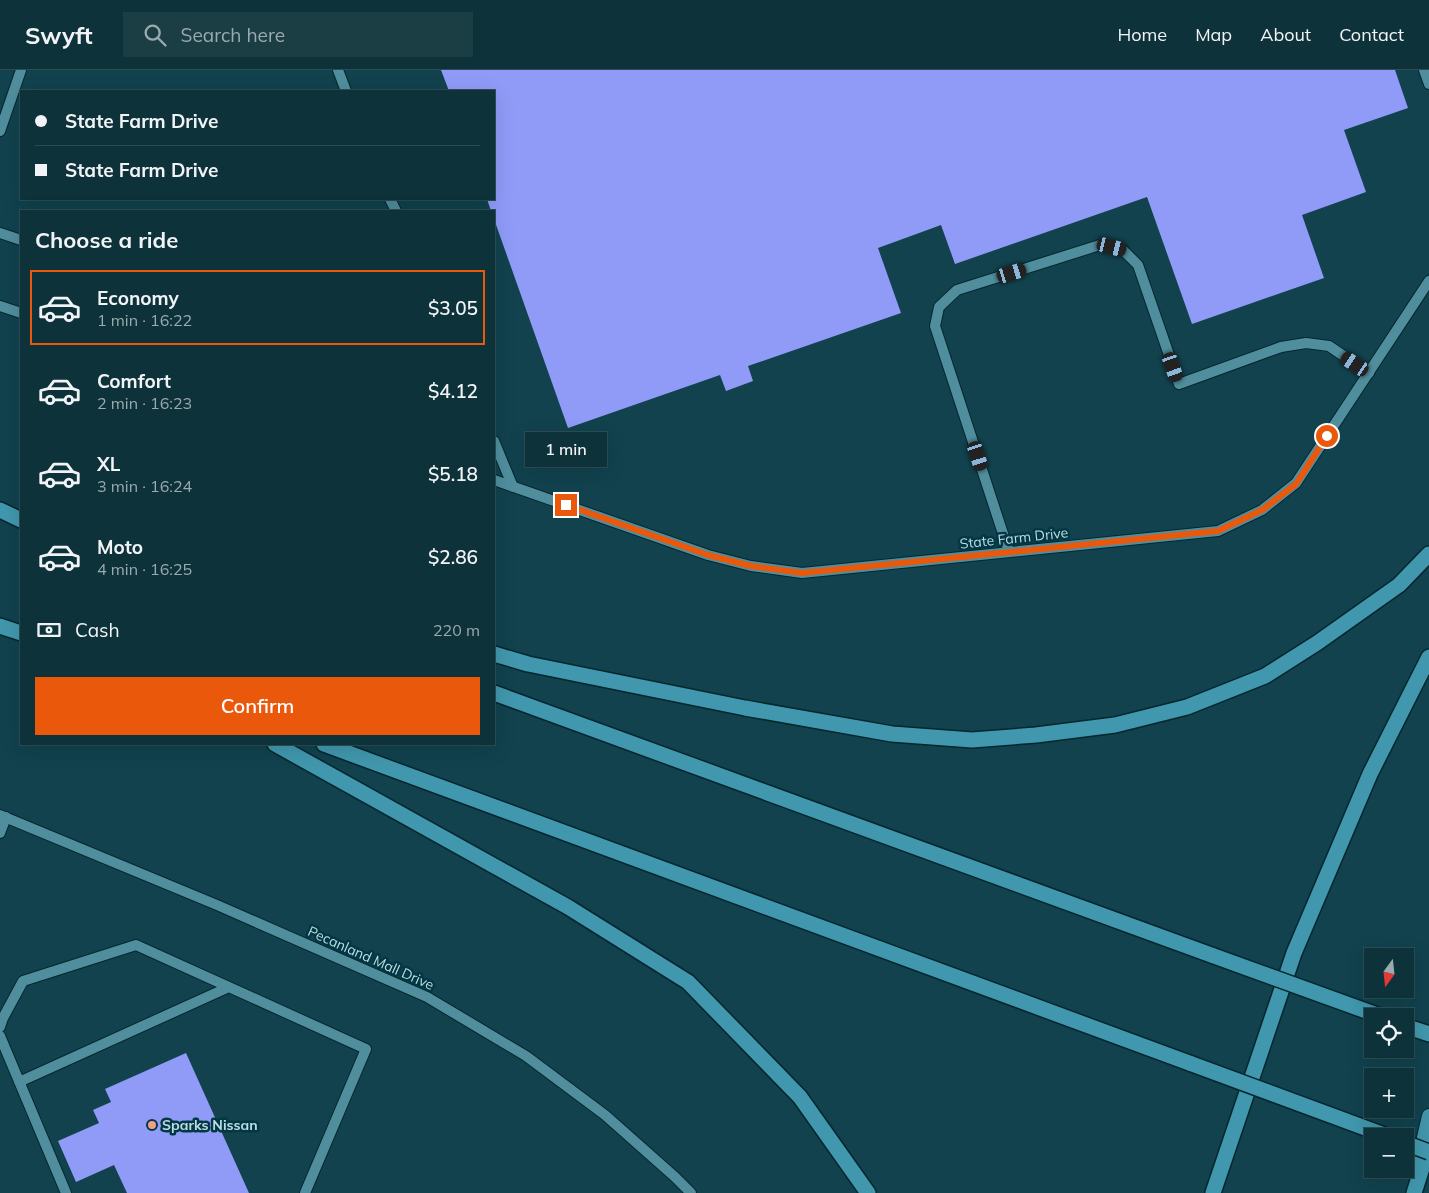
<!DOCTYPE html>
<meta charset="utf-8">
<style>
body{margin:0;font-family:Mulish,sans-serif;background:#1b3e45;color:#f1f3f6;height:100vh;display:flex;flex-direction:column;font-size:19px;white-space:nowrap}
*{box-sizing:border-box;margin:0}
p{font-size:16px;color:#9aaaaf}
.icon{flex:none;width:28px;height:28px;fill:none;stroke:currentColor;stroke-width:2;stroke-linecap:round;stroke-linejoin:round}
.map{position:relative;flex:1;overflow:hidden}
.details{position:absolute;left:20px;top:140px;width:475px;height:535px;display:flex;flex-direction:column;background:#0d323a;border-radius:0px;box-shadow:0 5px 20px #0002,0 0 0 1px #2d4d54}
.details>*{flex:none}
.banner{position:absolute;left:20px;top:20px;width:475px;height:110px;border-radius:0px;box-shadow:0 5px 20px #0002,0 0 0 1px #2d4d54;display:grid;align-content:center;height:110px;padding:0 15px;background:#0d323a}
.needle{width:32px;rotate:195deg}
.controls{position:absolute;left:1364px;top:878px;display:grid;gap:10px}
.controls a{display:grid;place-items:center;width:50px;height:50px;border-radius:0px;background:#0d323a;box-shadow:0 5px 20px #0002,0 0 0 1px #2d4d54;font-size:25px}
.end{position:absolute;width:22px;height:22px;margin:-11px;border:6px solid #ea580c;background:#fff;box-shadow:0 0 0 2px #fff}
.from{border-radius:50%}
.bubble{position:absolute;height:35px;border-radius:0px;background:#0d323a;box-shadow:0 5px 20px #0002,0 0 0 1px #2d4d54;font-size:16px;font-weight:600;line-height:35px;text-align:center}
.car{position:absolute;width:15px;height:30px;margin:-15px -8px;border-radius:6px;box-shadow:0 0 4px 1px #0007;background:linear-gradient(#222 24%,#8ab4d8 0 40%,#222 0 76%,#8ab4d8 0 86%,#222 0)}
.banner b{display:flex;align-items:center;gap:18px;height:48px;font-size:19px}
.banner b+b{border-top:1px solid #2d4d54}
.banner i{width:12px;height:12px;background:#f1f3f6}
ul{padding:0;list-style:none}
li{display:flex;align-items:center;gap:15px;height:75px;margin:0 10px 8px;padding:0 5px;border:2px solid transparent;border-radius:0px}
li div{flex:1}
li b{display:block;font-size:19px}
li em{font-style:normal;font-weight:600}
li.current{border-color:#ea580c}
li>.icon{width:45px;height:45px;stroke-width:1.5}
h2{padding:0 15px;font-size:22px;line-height:60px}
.pay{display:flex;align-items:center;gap:12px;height:55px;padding:0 15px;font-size:19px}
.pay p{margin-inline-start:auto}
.cta{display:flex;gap:10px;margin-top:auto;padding:10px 15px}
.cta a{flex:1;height:58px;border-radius:0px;background:#ea580c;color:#fff;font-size:20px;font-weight:600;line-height:58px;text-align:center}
header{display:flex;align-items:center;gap:30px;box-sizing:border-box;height:70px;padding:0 25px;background:#0d323a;border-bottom:1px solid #2d4d54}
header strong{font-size:24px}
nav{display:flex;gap:28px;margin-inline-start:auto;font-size:18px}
.search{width:350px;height:45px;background:#1b3e45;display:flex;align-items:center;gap:12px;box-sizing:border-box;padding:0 18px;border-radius:0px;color:#9aaaaf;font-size:19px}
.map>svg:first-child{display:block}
.building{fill:#909bf8}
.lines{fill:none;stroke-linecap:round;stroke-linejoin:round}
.service-casing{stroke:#05272f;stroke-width:12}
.minor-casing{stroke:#05272f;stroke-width:12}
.tertiary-casing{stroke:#05272f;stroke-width:12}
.trunk-casing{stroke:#05272f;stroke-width:16}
.motorway-casing{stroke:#05272f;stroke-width:18}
.service{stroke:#508e9e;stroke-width:10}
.minor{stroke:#508e9e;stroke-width:10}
.tertiary{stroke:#508e9e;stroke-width:10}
.trunk{stroke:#4495aa;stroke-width:14}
.motorway{stroke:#4197ad;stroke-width:15}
.motorway-bridge-casing{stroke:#05272f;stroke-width:18;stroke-linecap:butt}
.motorway-bridge{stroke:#4197ad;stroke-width:15}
.route{stroke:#ea580c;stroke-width:6}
.poi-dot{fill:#f39f85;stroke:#023843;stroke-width:2}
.labels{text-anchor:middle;stroke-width:5;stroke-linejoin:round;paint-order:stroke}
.street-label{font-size:14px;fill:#bedce5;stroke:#023843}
.poi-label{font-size:14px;font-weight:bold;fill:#bedce5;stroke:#023843;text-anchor:start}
</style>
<header>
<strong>Swyft</strong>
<div class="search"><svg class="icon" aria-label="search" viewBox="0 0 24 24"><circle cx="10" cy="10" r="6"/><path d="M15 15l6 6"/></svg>Search here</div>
<nav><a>Home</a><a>Map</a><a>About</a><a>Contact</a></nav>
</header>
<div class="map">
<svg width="1429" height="1123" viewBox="0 0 1429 1123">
<rect width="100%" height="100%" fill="#11424e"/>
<!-- building -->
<path class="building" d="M441,0H1395L1408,38L1344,60L1366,122L1302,145L1324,208L1192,254L1147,127L955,194L941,155L878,178L901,243L748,296L753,311L726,321L720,305L568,358L494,149V141H491L487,129H494V21H449Z
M186,983L249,1123H127L114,1095L76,1112L58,1071L99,1053L93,1040L111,1032L105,1019Z"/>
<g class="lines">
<!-- service casing -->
<g class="service-casing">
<path id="service" d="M338,0L346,21
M1424,0L1429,14
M0,61L21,0
M390,129L396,141
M0,163L21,170
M494,371L513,417
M1009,482L935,256L939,237L957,220L1103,174L1122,179L1138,195L1179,314L1281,277L1306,273L1329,276L1369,303
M0,957L3,948L23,911L136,875L366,979L305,1123
M0,966L66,1123
M19,1012L229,917"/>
</g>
<!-- minor casing -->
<g class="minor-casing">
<path id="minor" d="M0,236L21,243
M494,410L708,485L751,496L802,503L1218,461L1262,440L1296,413L1429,211"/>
</g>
<!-- tertiary casing -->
<g class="tertiary-casing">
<path id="tertiary" d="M0,745L217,835L427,927L526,986L605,1045L675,1107L691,1123
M0,763L6,747"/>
</g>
<!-- trunk casing -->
<g class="trunk-casing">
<path id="trunk" d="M1419,1089L1429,1046"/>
</g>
<!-- motorway casing -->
<g class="motorway-casing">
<path id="motorway" d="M0,440L21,450
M0,556L21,563
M494,584L528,594L745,638L892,664L972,670L1036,665L1115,655L1187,637L1265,606L1317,573L1399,515L1429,484
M494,623L1214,886
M275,674L568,837L688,912L800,1027L868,1123
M324,674L1192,994
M1405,956L1429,964
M1213,1123L1294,883L1370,704L1429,587
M1414,1123L1429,1076"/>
</g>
<!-- service -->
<use href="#service" class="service"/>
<!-- minor -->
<use href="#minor" class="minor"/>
<!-- tertiary -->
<use href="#tertiary" class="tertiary"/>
<!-- trunk -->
<use href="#trunk" class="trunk"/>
<!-- motorway -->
<use href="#motorway" class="motorway"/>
<!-- motorway-bridge casing -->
<g class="motorway-bridge-casing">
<path id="motorway-bridge" d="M1214,886L1380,946
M1192,994L1387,1066
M1405,1073L1429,1082"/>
</g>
<!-- motorway-bridge -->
<use href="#motorway-bridge" class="motorway-bridge"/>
</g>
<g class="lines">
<!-- route -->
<path class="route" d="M566,435L708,485L751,496L802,503L1218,461L1262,440L1296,414L1327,366"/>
</g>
<!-- markers -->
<circle class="poi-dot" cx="152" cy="1055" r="5"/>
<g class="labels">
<!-- street labels -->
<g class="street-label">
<text transform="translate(1014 468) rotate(-6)" y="5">State Farm Drive</text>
<text transform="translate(371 888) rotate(24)" y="5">Pecanland Mall Drive</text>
</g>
<!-- poi labels -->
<g class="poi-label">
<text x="162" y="1060">Sparks Nissan</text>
</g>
</g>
</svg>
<div class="controls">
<a><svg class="needle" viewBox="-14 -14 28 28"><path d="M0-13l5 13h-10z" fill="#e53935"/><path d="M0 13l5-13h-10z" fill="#9aaaaf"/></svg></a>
<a><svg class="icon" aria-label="locate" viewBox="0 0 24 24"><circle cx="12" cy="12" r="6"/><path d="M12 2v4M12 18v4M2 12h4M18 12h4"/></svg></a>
<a>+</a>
<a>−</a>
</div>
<i class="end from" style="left:1327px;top:366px"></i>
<i class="end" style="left:566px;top:435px"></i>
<div class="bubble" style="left:525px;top:362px;width:82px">1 min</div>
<i class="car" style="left:1112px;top:177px;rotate:104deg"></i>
<i class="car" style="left:1012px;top:203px;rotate:73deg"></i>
<i class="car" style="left:1355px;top:294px;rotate:304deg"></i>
<i class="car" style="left:1173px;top:297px;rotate:161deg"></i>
<i class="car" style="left:978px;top:386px;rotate:162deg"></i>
<div class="banner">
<b><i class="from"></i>State Farm Drive</b>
<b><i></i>State Farm Drive</b>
</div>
<section class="details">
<h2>Choose a ride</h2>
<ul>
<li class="current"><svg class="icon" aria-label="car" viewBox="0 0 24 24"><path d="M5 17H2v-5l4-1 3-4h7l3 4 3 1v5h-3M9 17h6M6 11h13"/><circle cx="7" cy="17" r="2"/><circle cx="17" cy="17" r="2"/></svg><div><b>Economy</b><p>1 min · 16:22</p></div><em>$3.05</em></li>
<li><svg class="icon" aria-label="car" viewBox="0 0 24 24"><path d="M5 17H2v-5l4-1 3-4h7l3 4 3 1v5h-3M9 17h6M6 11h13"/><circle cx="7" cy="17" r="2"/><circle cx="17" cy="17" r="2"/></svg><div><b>Comfort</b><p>2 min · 16:23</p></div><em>$4.12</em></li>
<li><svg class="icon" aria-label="car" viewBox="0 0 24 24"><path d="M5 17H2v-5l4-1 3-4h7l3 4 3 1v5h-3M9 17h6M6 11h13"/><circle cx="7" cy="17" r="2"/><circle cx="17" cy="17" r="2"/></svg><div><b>XL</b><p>3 min · 16:24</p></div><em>$5.18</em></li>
<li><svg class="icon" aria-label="car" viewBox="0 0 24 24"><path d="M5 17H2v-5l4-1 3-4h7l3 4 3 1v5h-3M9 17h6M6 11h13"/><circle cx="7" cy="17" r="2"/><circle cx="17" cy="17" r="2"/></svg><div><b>Moto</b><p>4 min · 16:25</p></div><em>$2.86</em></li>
</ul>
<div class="pay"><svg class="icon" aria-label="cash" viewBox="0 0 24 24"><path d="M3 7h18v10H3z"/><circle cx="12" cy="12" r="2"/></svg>Cash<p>220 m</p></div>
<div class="cta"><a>Confirm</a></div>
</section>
</div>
